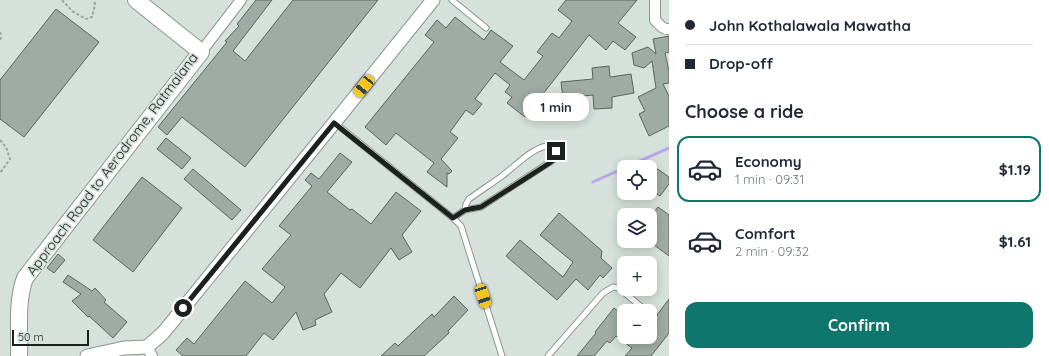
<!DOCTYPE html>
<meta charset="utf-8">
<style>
body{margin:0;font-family:Quicksand,sans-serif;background:#f6f6f7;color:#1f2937;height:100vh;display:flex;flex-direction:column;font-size:15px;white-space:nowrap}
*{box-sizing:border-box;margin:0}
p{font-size:13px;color:#747a83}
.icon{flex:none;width:22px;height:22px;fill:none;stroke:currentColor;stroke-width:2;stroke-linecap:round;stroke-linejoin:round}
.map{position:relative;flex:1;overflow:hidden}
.drawer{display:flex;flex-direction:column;background:#fff;width:380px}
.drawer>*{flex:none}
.banner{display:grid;align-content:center;height:88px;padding:0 16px;background:#fff}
.controls{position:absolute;left:617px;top:160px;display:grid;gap:8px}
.controls a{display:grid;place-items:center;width:40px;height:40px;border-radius:8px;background:#fff;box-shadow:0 2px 10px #0003;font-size:20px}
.scale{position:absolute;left:12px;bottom:10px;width:77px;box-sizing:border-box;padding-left:4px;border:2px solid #1c201e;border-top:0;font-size:11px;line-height:14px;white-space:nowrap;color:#1c201e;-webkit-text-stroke:3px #d6e1db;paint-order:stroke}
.end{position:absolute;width:18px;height:18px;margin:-9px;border:5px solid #1c201e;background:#fff;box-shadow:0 0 0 2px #fff}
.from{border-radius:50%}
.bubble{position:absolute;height:28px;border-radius:12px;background:#fff;box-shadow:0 2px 10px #0003;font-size:13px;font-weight:700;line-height:28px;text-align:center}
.car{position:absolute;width:12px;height:24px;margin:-12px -6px;border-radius:5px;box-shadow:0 0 3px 1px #0007;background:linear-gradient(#f5c518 24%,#345 0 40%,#f5c518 0 76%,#345 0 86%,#f5c518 0)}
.banner b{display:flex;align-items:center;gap:14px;height:38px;font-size:15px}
.banner b+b{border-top:1px solid #e0e1e3}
.banner i{width:10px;height:10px;background:#1f2937}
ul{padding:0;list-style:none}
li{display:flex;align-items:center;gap:12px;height:66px;margin:0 8px 6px;padding:0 8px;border:2px solid transparent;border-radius:12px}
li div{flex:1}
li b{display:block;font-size:15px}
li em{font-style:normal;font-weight:700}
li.on{border-color:#0f766e}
li>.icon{width:36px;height:36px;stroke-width:1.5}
h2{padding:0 16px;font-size:18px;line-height:48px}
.primary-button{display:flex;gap:8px;margin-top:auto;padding:8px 16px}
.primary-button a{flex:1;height:46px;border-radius:12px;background:#0f766e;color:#fff;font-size:16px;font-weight:700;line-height:46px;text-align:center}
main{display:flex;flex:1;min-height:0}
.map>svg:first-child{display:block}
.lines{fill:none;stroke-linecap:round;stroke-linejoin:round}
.stream{stroke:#baa4ee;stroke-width:3}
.building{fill:#a0aba5;stroke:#5a645f}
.service-casing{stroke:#8c9690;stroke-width:7}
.minor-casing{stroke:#8c9690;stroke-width:12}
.tertiary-casing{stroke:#8c9690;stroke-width:15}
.primary-casing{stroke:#8c9690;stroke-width:18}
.path{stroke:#9ca5a0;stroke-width:2;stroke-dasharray:3 2;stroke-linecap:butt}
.service{stroke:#fff;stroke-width:5}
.minor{stroke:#fff;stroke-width:10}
.tertiary{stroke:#fff;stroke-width:13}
.primary{stroke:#fff;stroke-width:16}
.route{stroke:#1c201e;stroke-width:5}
.labels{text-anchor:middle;stroke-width:3.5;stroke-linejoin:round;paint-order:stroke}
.street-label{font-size:14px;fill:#1c201e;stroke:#d6e1db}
</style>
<main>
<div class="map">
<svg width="669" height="356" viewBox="0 0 669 356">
<rect width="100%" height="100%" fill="#d6e1db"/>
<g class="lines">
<!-- stream -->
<path class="stream" d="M626,167L669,148
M593,182L624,168"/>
</g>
<!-- building -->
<path class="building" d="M256,0H272L233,51L245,61L293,0H378L245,167L182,117L167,135L158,127L227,42L225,41L239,26L237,24Z
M566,0H637L618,23L636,37L625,50L613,41L606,50L589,35L525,117L507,103L512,97L505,92L510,85L495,73L475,99L482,104L473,115L466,110L450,132L458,138L441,159L452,171L449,174L447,173V187L427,172L434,163L396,133L386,145L365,127L434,42L425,35L437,20L446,28L455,17L484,40L491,30L513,46L500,62L524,80L543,56L537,52L552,33L559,38L572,21L558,10Z
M56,9L99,42L24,137L0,119V80Z
M669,36V52L665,53L669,71V83L663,84L669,96V126L649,136L639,114L645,111L638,97L656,88L652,61L644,68L634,65L632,53L648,47L656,54L653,39Z
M609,66L610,77L631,74L634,93L612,97V108L594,109L593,95L563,98L561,82L593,79L592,68Z
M166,138L191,158L182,169L157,149Z
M340,153L352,162L327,192L350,210L352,209L371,224L396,192L421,211L402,235L412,252L399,260L391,248L360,288L341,273L324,294L332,312L315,320L316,325L303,330L296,312L273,340L264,333L246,356H183L176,350L187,338L194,344L245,281L272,303L285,287L262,269L291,235L279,226L312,186L305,180L311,173L319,179Z
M656,168L669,177V184L660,196L650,189V176Z
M193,169L241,210L232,220L184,179Z
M142,177L182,208L133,272L93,240Z
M658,207L669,215V256L650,242V217Z
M559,213L602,251L601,258L612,268L603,278L600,275L588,290L576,279L557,300L506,256L520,240L563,277L573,262L540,235Z
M58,254L65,260L54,273L47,268Z
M68,275L92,291L95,288L106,300L104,302L127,322L113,338L89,316L88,317L72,301L81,294L63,282Z
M454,296L468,310L448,331L449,333L424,356H381L395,343L398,346L432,314L434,317Z
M669,299V333L651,356H625L632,348L616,336L610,343L607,341L594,356H577L596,333L595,332L614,308L624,316V337H650L657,327L651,323Z"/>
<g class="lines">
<!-- service casing -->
<g class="service-casing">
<path id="service" d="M452,0L486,28
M335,123L453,218L461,226L502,356
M453,218L465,210L481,207L547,164L556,158V151L551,145C532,147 517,165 502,176C491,184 480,191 469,199L466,204L465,210
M548,356L603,293L613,287L619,288L645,310"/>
</g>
<!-- minor casing -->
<g class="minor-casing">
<path id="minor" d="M655,0V20C659,24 663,30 669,29
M201,52L241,0
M147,347L152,356"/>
</g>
<!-- tertiary casing -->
<g class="tertiary-casing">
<path id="tertiary" d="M87,356L124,348L147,347L163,333L334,123L433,0"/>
</g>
<!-- primary casing -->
<g class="primary-casing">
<path id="primary" d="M19,356C20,331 16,302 25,278L201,52L136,0"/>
</g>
<!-- path -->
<path class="path" d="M62,0L72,11L86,19L92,17L95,5L94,0
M0,32L1,36L0,41
M0,140L6,147L10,159L0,173"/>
<!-- service -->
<use href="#service" class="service"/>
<!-- minor -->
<use href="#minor" class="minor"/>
<!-- tertiary -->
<use href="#tertiary" class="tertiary"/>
<!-- primary -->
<use href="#primary" class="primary"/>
</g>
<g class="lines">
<!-- route -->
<path class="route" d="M183,308L334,123L453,218L465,210L481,207L548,164L556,158V151"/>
</g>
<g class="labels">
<!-- street labels -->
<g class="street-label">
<text transform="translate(112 164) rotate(-53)" y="5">Approach Road to Aerodrome, Ratmalana</text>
</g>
</g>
</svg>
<div class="controls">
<a><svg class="icon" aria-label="locate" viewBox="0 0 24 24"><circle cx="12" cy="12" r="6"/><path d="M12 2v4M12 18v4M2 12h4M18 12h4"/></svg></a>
<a><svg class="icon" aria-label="layers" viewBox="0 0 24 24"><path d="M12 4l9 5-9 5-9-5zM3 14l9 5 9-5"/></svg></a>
<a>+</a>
<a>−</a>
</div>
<div class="scale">50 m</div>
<i class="end from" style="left:183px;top:308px"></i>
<i class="end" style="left:556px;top:151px"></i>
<div class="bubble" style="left:523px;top:93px;width:66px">1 min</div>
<i class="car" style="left:364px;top:86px;rotate:219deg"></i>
<i class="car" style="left:483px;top:296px;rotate:162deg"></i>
</div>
<section class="drawer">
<div class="banner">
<b><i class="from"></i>John Kothalawala Mawatha</b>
<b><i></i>Drop-off</b>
</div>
<h2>Choose a ride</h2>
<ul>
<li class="on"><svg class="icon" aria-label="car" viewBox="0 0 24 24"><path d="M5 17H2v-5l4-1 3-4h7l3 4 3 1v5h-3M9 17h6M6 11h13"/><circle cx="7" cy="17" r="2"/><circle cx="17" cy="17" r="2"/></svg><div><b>Economy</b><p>1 min · 09:31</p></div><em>$1.19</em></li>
<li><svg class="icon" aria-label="car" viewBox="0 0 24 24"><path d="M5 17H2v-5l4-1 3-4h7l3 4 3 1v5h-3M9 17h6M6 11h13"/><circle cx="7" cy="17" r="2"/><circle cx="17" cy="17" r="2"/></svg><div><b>Comfort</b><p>2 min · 09:32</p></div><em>$1.61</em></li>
</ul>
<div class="primary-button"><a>Confirm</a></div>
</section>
</main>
